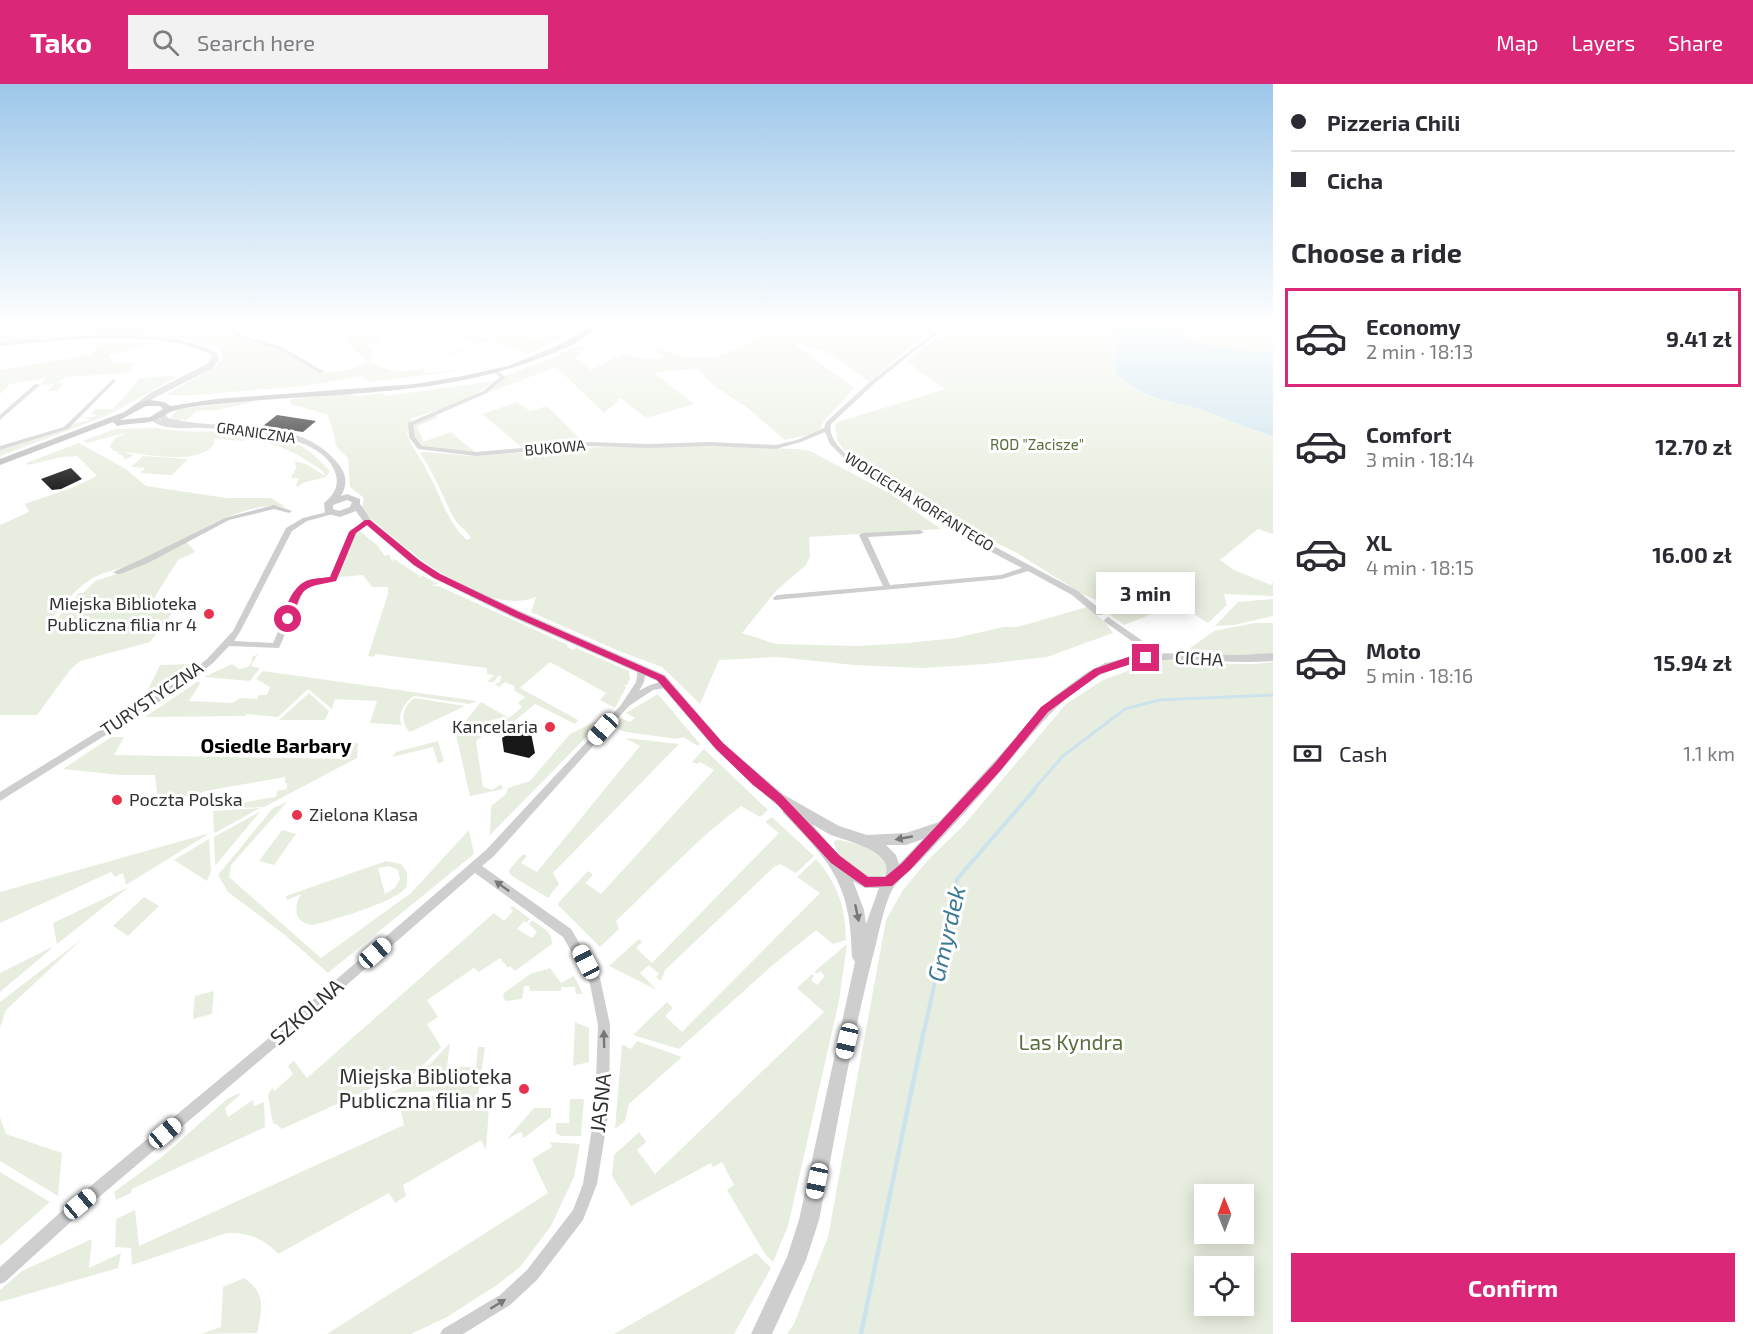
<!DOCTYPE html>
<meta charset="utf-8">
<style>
body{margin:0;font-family:"Exo 2",sans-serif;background:#f2f2f3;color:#2b2b33;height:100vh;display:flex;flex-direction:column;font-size:22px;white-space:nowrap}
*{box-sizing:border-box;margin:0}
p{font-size:20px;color:#7c7c81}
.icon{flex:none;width:33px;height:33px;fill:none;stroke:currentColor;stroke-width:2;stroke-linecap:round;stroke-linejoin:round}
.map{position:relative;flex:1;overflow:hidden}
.drawer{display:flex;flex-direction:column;background:#fff;width:480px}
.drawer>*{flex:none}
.top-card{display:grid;align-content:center;height:132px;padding:0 18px;background:#fff}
.needle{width:39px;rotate:359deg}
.fabs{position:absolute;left:1194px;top:1100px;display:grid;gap:12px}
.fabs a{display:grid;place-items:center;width:60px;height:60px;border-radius:0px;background:#fff;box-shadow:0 3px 15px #0003;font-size:30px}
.end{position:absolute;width:27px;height:27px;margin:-14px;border:8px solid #db2777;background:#fff;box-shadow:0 0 0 3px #fff}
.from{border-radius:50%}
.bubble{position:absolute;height:42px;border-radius:0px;background:#fff;box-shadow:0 3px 15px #0003;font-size:20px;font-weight:700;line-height:42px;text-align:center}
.car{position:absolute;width:18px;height:36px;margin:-18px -9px;border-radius:8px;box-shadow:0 0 4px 2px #0007;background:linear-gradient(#fff 24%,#345 0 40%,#fff 0 76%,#345 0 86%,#fff 0)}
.top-card b{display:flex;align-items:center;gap:21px;height:57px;font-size:22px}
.top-card b+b{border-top:2px solid #e1e1e2}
.top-card i{width:15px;height:15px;background:#2b2b33}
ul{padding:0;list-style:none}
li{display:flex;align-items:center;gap:18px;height:99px;margin:0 12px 9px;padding:0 6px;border:3px solid transparent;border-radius:0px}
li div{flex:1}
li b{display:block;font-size:22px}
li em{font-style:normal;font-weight:700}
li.active{border-color:#db2777}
li>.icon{width:54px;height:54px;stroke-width:1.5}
h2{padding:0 18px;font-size:27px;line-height:72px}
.pay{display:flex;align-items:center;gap:15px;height:66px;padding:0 18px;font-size:22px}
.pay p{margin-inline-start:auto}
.action{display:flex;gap:12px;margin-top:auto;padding:12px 18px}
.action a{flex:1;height:69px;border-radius:0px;background:#db2777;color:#fff;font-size:24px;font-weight:700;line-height:69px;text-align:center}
header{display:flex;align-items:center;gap:36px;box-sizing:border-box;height:84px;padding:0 30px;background:#db2777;color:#fff}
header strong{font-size:28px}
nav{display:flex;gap:33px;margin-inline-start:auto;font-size:21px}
.search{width:420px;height:54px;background:#f2f2f3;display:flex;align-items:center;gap:15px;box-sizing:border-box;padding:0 21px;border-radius:0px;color:#7c7c81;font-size:22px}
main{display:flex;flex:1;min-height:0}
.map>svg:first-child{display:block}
.green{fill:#e8eedf;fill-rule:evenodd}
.water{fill:#cce3ed}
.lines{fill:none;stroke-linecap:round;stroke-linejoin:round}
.stream-far3{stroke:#cce3ed;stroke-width:1.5}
.stream-far2{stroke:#cce3ed;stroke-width:3}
.stream-far1{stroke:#cce3ed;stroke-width:4}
.stream{stroke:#cce3ed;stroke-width:4.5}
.building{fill:#181818}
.minor{fill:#cecece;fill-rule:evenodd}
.tertiary{fill:#cecece;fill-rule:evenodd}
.secondary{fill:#bbb;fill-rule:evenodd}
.oneway{fill:#787878}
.route{fill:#db2777}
.poi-dot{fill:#e8334e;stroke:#fff;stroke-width:2}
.labels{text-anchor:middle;stroke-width:6;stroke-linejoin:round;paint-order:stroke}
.far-street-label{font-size:15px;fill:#313131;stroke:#fff}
.far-park-label{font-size:15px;fill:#586e3d;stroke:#fff}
.poi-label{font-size:18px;fill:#313131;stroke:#fff;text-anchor:end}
.street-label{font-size:18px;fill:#313131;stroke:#fff}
.neighbourhood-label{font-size:20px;font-weight:bold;fill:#000;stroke:#fff}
.near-street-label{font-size:21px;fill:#313131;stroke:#fff}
.near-park-label{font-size:21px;fill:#586e3d;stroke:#fff}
.near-poi-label{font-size:21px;fill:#313131;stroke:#fff;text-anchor:end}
.near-water-label{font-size:24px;font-style:italic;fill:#3d7a95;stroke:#fff}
</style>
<header>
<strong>Tako</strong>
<div class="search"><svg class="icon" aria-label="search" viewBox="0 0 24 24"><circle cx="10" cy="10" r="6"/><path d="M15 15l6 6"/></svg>Search here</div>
<nav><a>Map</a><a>Layers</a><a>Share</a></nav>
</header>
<main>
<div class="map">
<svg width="1273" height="1250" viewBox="0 0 1273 1250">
<rect width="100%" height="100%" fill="#fff"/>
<!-- green -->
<path class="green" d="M0,239H205L209,241L201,244L187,239L179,243L214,252L228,245L244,256L277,265L322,290L348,286L369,278L354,266L331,239H385L377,249L382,256L366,260L374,269L370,278C394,290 398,288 424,285L425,289L471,285L369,298L361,292L303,302L194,311H166L216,282L223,273L218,263C148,242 71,253 0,258V250L24,242H0Z
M436,239H512L483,251L490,256L434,276L475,259L435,241L438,240Z
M568,239H586L559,256L528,270L487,252L503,245L540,255Z
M687,239H940L941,241L932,248H928L869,298L832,270L790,257L854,304L823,338L821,345L810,350L785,356L749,325L713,301L698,285L653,288L694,320L646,334L621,314L604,329L556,283L490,308L506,291L548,276L576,262L586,264L575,274L591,286L623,270L644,275L666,274L654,267L665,256L659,265C707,282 722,273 765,250L729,239L712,247L686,241Z
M956,239H1099L1117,248L1116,289C1146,320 1166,314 1203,326C1227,335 1249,345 1273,352V450L1258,445L1220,476L1234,486L1271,501L1273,498V512L1224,510L1227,521L1208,539L1177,520L1124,541L1096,520L1099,517L1084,511L1017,469L946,434L871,387L843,365L838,357L835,342L838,338L945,305L906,277Z
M1165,239H1264L1273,245V269H1252L1191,257Z
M98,259H154L109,271L114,279H135L127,289L66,293L58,299H64L57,307H48L54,300L41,301L45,294L10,300L0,310V286L91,270L96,266Z
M164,292L177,293L108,331L0,372V366L63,346L76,339L91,336L85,334L94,333L96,330H91L95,325H113L139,296H130Z
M494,297C470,316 441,326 412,334L407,349C411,363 421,374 427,387C441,411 446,437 467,456L471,454C467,446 458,442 453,433C442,410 435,391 420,369L425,368L474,372L595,363L705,362L796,365L810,367L891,410L941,445L809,453L810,472L806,481L776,507L742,549L776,560L859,562L907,559L956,554L1003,543H1017L1087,523L1105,538L1113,549L1047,573L986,580L922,584L854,581L777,573L719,576L700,620L662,583L619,567L531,528L536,513C482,535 400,459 361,426L364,414L350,403L348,374L336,362L334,349L327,330L290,320L291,315L351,309L355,312L382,309L386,312Z
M261,316L217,326L196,327L187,336H175L170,333L179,325Z
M517,318L530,327L547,322L584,359L523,364L482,330Z
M436,331L437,334L417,342L423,358L451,348L476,369L424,363L414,352L412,340Z
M157,344C204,354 269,336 310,368C317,373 324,381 330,387L326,393L302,399L298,403L296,401L299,394H291L296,384L295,377L308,381L325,392L323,387C298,370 277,358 246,355L244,357L214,355V360C199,382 147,370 124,368L134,371L125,376L122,371L117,370L119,368L112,366L110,362L115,354L128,348L87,359L83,357L115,345Z
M79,359L126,385L146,402L226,414H271L287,424C246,412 180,460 143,477C126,484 106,486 91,495C74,506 57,526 47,542H51L79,509H83L95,497L120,489L186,457L195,468L178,476L156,511L154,516L171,520L173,528L150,558L80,577L70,586L37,631H0V441L29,428L25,420L74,403L97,392L77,372L62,373L28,381L26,379Z
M143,372L188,375L172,391L140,389L145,384L131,383Z
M356,444L377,461L385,472L389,470L392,478L394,475L420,492L417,494L423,492L439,500L431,501L441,503L568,561L567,563L573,566L576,564L629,587L630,595L627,601H624L626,603L615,624L600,616L606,609L550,578L520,604L578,636L575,640L535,620L501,648L500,634L459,645L481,618L509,634L522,623L518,619L525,613L515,607L514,602L505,598L499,603L495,600L500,598L501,592H498L494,598H487L494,591L487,590V584L375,570L374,573L368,572L388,510V503H372L363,491L339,493L337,490Z
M1273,515V532L1234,541L1215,542L1238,518Z
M1254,539H1273V569L1229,572L1194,571L1190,564L1214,547Z
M258,570L251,582L260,584L250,597L204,593L232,580L239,585L248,583L252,578V573Z
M1158,576C1196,577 1235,583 1273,578V1250H787L794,1240L828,1153L886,836L903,806L928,776L963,742L1066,620L1103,596ZM1204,1110H1244V1149H1204ZM1204,1182H1244V1221H1204Z
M188,580L191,581L151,609L146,610L160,581Z
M263,587L270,588L477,617L469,620L414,612C405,617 396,632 402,641L370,639L377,617L335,615L332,625L308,605L278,633L247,630L245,632L145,633L197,598H201L189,617L232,619L240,614L257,615L259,611H267L270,603L256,595Z
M309,609L329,627L325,636H279Z
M658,610L700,660L698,662L683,653L677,655L626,648L613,643L621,634L630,638L635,634L626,629Z
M415,614L465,622L410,648C399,639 403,620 415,614Z
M594,638H601L490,751L491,722L506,710L508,704L530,697L570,650Z
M481,643L482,652L476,657L483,703L492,706L501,700L503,705L470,712L456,651Z
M111,653H124L114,671L349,675L355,659H358L357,674L264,723L214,725L215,723L276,713L277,707L287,705V699H285V693L211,706L158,719L155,691H120L63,685Z
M625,654L679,660L553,789L559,800L548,814L512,792L509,788V786L523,770L527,772L521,779L537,788L640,662Z
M438,657L444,677L438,680L433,663L392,673L396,668Z
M704,665L768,726L760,733L741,722C696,756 657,798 616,837L619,845L600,863L558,821L559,818L588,787L593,791L585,799L601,810L714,686L700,678L697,680L692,678Z
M287,718L231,781L229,793L321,874L411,809L469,746L474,770L328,889L285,851L228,808L218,791L273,724Z
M260,724L215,749L214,747L213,727Z
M259,728V729L215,782L214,753Z
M772,733L814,772L796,789L780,780L774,783L665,886L661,897L656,893L659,890L649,881L640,889L657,906L609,882L639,855L642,858L636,864L652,879L779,749L765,738Z
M282,746L296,750L274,781L259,777Z
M210,749L126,801L123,789L115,793L111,788L0,839V808Z
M209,755L211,787L207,797L174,776Z
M838,756C856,759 895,766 885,791L870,795C857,785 835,775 834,757Z
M816,775C837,798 846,825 846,856L833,860L816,846L774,880L679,965L633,951L667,918L673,924L665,932L682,948L820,809L797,793Z
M386,777L401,780L407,788C407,792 408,798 406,803C399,817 330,837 313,841C294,839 293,824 301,810L287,816L286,812ZM389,782L398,786L400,795L395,804L385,810L378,784Z
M129,803L57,860L53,840L55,838Z
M144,813L159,822L128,852L113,842Z
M513,822L530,835L526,839L524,837L517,845L532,854L537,848L529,840L532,836C541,843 553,847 552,860L515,887L510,882L508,884L500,874L479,888L474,884L427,916L438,933L427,940L441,963L411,993L390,1002L386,991L383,999L282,1045L275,1039L273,1040L268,1011L272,1004L275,1007L293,990L288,982L294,977L307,994L494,829L504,837L513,827L510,824Z
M82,855L6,926L0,944V918Z
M847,860L839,917L788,1142L773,1178L765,1170L727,1106L734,1101L722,1078L713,1083L711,1079L631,1122L612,1092L614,1071L639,1048L646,1058L637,1066L655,1090L824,928L797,904L812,890L814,892L811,896L817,901L825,892L820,887L817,890L814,888Z
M52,863L50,866L0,908V889Z
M550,884L561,899L574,892L583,910H576L575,903H561V907H530L529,902H524L522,915L506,917L503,914L504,909L530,890Z
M214,907L212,930L193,935L195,912Z
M575,938L589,944V978L573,982Z
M637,957L682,973L629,1020L625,1037L615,1045L622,960L631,965Z
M450,959L447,983H476L478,963H485L477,1017L450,1015L435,1007L391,1009L415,996Z
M239,1009L240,1011L225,1024L228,1033L253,1016L254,1022L264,1018L265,1043L132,1105L131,1109L116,1116L114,1108L163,1072L227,1015Z
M432,1012L449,1019L489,1023L486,1066L481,1056L403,1101L406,1112L395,1119L389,1109L278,1170C265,1155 247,1148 227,1149L132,1181L131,1164L115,1163L116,1135L135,1126L139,1162L404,1041L398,1016L394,1013Z
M570,1015H584L581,1052H561L556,1049V1039H569Z
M534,1024H551V1033L524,1054L521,1048L507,1055Z
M0,1033L6,1050L62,1069L58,1112L0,1077Z
M550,1058L580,1060L574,1093L551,1142L520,1183L497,1201L447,1233L411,1250H327L548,1109L532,1075L552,1063Z
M0,1088L50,1118L0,1162Z
M92,1155L89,1184L121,1169L118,1184L0,1218V1206L22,1187Z
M756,1169L771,1184L734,1250H614Z
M244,1194C267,1210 262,1225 257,1249L201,1250L221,1243L223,1203Z"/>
<!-- water -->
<path class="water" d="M1099,239H1165L1191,257L1250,268H1273V352C1249,345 1227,335 1203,326C1166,314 1146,319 1116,289L1117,248Z"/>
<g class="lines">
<!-- stream-far3 -->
<path class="stream-far3" d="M117,239H121
M83,247L94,239"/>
<!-- stream-far2 -->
<path class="stream-far2" d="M1033,706L1063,672L1125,625L1159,616L1273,611"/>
<!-- stream-far1 -->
<path class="stream-far1" d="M924,948L957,795L1035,705"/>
<!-- stream -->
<path class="stream" d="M861,1250L924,946"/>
</g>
<!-- building -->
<path class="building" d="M277,331L316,337L303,348L263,342Z
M71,384L82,395L61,405L52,406L41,395Z
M514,646L531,649L535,669L529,674L504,668L502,654Z"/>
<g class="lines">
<!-- minor -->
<path class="minor" d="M224,239H229L241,251L282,263L325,288L320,289L278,265L237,253Z
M946,239H951L876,298L831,340C828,355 841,365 851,375L988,459L1078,507L1102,527L1103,529L1102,531H1096L1072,511L1028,487L1002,495L774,516L773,514L777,511L883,502L859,451L863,449L920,446L924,448L920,450L868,453L890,501L1001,491L1022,484L982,463L847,377L830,360L825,348L801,358L776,365L709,362L649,364L589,362L476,372L418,365L409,353L408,339L483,307L500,293L493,288L496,286L506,293L487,309L413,341L415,353L422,362L476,368L589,358L649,360L709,358L776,361L797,356L824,344L826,338L872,296Z
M113,295L116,297L68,345L0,366V362L64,343Z
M35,300L40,301L0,336V331Z
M274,421L292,427L289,429L274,425L229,436L148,479L120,490H117L113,488L142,475L225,434Z
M331,427L334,429L333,430L307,437L292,447L240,548L234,557L273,559L298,503L306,497L330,493L350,446L366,437H370V439L356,449L336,497L311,501L304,506L279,564L229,562L213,579L181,604L0,717V708L157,611L191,588L207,575L233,547L286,444L303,434Z
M1108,533L1163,571L1164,573L1163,575H1157L1105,538L1104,536Z
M642,581L646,584L644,598L639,607C649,600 659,597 671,599L672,601L671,603L653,606L629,622L494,772L482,782L571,845L600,894L610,941L609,1026L597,1100L583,1136L537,1196L510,1221L463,1250H440L443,1245L500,1211L527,1186L573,1126L583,1100L595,1026L598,941L590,900L563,853L475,789L271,967L85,1125L5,1198L0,1200V1183L75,1115L263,959L486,766L621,621L636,598L638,584Z"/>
<!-- tertiary -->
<path class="tertiary" d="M79,252C125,251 176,247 217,269L219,275L213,284L156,313L140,323H137V319L150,309L207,280L211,275V271C158,243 60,257 0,262V258Z
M159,329H165L168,334C223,349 301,329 340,382C347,392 347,402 341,412L347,410L360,415V420L371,436L421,477L441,490L522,528L665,591L723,659L784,711L839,742L867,751L906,749L939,738L1052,614L1086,589L1105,579L1149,569L1238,571L1273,569V577C1221,582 1165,567 1115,585C1067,601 1036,647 1004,683C978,715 950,745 922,775C914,784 904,791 896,800C886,812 880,844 876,860C852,951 837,1044 819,1136L806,1176L772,1250H751L787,1173L799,1136L855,878L852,873C851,801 832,779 783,729L782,723L774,719L715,665L657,597L514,534L433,494L413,481L365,440L356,427L340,433L325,429L324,419C333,412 339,403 336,391C325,348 238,346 203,344C185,343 164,348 150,335L154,333L161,336L158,331ZM347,416L352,418L350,423L339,427L333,425V421ZM812,740C817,743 823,747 829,750C844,757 896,766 885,792H868L837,769ZM923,755L899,780L896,771L886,761H906ZM853,797L865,804H879L866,840L864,826Z"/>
<!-- secondary -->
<path class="secondary" d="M594,239H602C587,256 564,265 543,273C439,314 327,308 218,320C204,321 187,323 173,327C166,329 161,335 153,337C141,340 129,339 117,342L113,338L0,381V375L124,328L137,319L150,316L164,318L171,322L216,315L415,300L463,292L508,282L552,264L580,249ZM146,322H160L163,325L150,333L120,336Z"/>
</g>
<!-- one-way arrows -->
<defs><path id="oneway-solid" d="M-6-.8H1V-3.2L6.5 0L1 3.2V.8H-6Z" transform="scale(1.5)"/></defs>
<g class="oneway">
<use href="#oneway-solid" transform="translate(904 754) rotate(170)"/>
<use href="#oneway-solid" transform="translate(502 802) rotate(-144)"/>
<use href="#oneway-solid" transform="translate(857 829) rotate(78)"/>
<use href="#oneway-solid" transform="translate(604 955) rotate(-91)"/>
<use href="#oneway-solid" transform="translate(498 1220) rotate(-32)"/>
</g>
<!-- sky -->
<linearGradient id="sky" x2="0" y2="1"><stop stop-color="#9dc7ea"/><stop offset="0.58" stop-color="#fff"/><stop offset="1" stop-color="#fff" stop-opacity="0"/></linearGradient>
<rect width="1273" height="414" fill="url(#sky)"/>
<!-- route -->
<path class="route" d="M365,436H370L420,477L440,490L521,529L664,592L723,659L783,712L840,772L868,793H885L902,779L994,680L1041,623L1094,585L1131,572L1146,571L1150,574L1100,590L1048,628L1001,686L910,786L892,802L865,803L831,779L775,718L753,701L716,665L657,596L515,533L434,494L414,481L367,441L356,449L336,497C303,504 302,501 293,535L285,537C283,524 293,503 306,497C313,494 322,494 330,493L349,448Z"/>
<!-- markers -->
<g class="poi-dot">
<circle cx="209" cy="530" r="6"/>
<circle cx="550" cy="643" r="6"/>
<circle cx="117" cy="716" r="6"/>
<circle cx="297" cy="731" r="6"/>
<circle cx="524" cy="1005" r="6"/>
</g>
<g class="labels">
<!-- far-street labels -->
<g class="far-street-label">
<text transform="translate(256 349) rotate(8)" y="5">GRANICZNA</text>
<text transform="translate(555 364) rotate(-5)" y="5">BUKOWA</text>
<text transform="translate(919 418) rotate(32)" y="5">WOJCIECHA KORFANTEGO</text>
</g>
<!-- far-park labels -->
<g class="far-park-label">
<text x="1037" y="366">ROD "Zacisze"</text>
</g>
<!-- poi labels -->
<g class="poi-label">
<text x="197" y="526">Miejska Biblioteka<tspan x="197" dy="21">Publiczna filia nr 4</tspan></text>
<text x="538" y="649">Kancelaria</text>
<text x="129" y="722" text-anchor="start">Poczta Polska</text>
<text x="309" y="737" text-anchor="start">Zielona Klasa</text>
</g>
<!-- street labels -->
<g class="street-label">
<text transform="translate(1199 575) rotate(3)" y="6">CICHA</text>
<text transform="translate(152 615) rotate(-34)" y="6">TURYSTYCZNA</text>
</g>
<!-- neighbourhood labels -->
<g class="neighbourhood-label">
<text x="276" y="669">Osiedle Barbary</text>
</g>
<!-- near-street labels -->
<g class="near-street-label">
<text transform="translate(307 928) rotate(-41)" y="7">SZKOLNA</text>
<text transform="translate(601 1019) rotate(-84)" y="7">JASNA</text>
</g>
<!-- near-park labels -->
<g class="near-park-label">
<text x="1071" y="966">Las Kyndra</text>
</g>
<!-- near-poi labels -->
<g class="near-poi-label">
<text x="512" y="1000">Miejska Biblioteka<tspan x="512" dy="24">Publiczna filia nr 5</tspan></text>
</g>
<!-- near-water labels -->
<g class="near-water-label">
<text transform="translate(947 850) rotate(-77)" y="8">Gmyrdek</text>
</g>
</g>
</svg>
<div class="fabs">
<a><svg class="needle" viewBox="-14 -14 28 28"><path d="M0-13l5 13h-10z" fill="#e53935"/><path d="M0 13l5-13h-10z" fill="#7c7c81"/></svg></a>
<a><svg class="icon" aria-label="locate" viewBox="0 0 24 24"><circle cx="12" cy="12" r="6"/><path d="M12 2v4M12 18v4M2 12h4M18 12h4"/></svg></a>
</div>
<i class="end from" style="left:288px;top:535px"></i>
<i class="end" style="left:1146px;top:574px"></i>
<div class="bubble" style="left:1096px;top:488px;width:99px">3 min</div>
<i class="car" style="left:603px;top:645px;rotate:222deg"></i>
<i class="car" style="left:375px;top:869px;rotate:49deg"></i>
<i class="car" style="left:586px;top:878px;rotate:332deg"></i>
<i class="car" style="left:847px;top:957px;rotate:193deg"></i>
<i class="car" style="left:165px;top:1049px;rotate:50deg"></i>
<i class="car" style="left:817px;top:1097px;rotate:192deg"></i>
<i class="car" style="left:80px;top:1120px;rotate:50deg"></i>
</div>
<section class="drawer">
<div class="top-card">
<b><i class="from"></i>Pizzeria Chili</b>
<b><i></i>Cicha</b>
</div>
<h2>Choose a ride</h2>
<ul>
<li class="active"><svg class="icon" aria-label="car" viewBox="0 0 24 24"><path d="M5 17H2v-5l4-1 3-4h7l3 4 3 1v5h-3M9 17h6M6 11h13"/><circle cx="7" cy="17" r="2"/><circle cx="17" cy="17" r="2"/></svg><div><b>Economy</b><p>2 min · 18:13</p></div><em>9.41 zł</em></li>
<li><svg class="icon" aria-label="car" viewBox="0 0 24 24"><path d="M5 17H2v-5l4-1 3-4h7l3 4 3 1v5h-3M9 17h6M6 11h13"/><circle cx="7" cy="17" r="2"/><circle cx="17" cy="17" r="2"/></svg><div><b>Comfort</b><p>3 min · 18:14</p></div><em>12.70 zł</em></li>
<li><svg class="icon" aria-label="car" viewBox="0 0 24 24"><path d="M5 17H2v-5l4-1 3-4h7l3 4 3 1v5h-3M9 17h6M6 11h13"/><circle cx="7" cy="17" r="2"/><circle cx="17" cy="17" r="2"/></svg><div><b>XL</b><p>4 min · 18:15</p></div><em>16.00 zł</em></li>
<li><svg class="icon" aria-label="car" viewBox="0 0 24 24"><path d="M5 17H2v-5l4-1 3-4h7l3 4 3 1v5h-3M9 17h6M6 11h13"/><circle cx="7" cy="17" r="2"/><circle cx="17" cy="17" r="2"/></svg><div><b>Moto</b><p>5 min · 18:16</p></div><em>15.94 zł</em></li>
</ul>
<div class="pay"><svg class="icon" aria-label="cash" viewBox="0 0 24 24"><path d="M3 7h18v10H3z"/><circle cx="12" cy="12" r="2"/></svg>Cash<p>1.1 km</p></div>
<div class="action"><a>Confirm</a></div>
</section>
</main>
